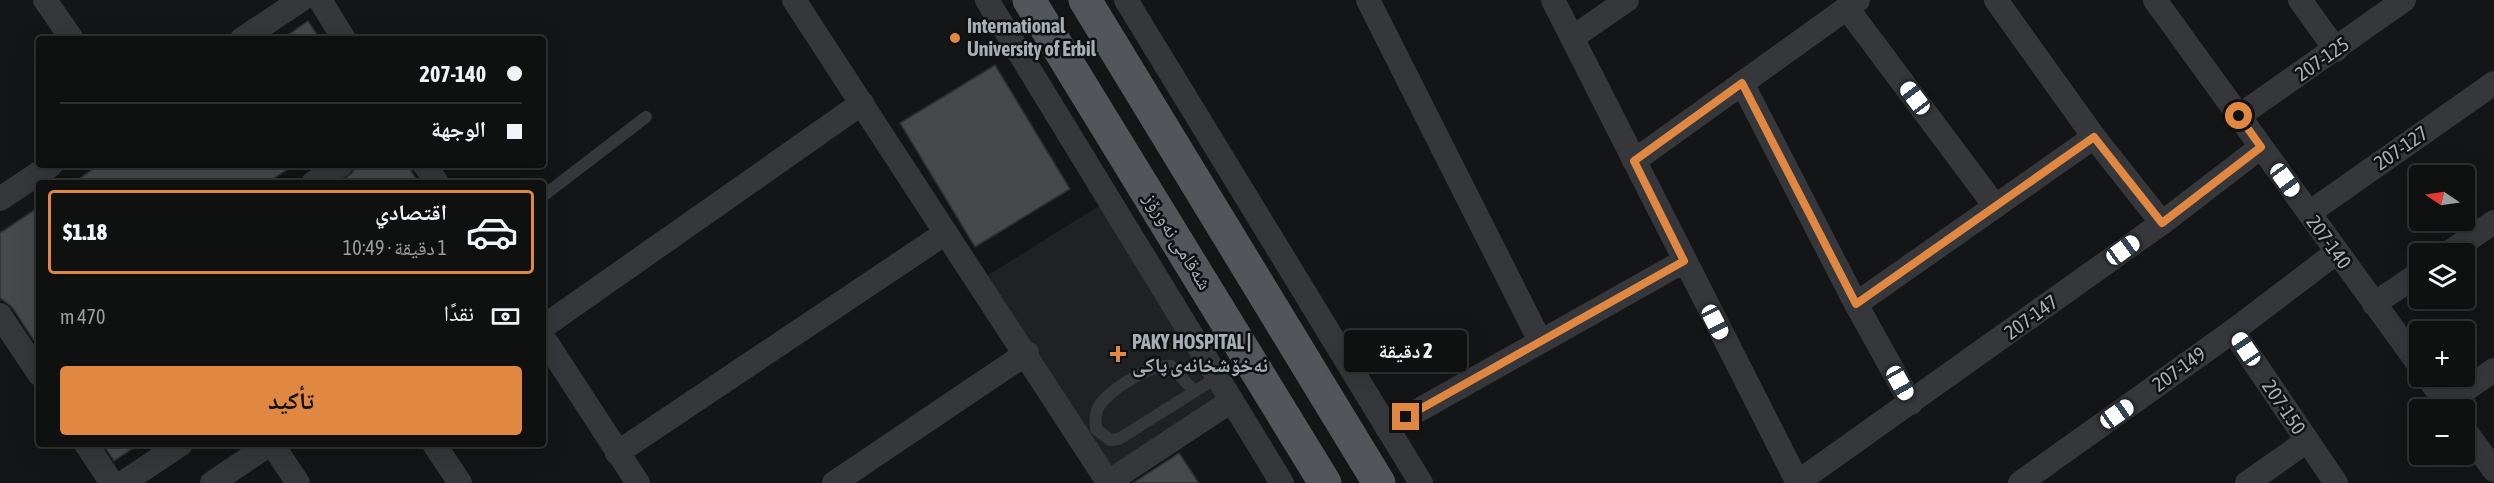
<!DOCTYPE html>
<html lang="ar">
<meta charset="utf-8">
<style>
body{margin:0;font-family:"Asap Condensed","Noto Naskh Arabic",sans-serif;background:#181919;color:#f1f3f6;direction:rtl;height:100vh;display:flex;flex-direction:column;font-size:22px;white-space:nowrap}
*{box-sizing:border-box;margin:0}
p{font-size:20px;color:#9b9d9f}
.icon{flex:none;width:33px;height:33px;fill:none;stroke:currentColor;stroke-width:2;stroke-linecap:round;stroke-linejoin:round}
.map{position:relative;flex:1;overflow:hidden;direction:ltr}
.panel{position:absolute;left:36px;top:180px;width:510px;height:267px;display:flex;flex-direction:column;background:#0f1010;border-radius:6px;box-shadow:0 6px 24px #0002,0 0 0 2px #2f3030;direction:rtl}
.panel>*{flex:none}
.banner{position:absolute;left:36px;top:36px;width:510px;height:132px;border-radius:6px;box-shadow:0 6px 24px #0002,0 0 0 2px #2f3030;direction:rtl;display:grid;align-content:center;height:132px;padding:0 24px;background:#0f1010}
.needle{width:39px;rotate:283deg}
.controls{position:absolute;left:2409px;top:165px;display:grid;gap:12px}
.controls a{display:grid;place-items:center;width:66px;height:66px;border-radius:6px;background:#0f1010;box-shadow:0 6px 24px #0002,0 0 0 2px #2f3030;font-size:30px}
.end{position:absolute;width:27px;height:27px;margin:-14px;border:8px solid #e08742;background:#111;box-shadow:0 0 0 3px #111}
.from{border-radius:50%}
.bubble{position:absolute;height:42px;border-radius:6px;background:#0f1010;box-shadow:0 6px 24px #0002,0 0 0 2px #2f3030;font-size:20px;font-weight:800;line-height:42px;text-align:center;direction:rtl}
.car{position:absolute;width:18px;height:36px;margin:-18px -9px;border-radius:8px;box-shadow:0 0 4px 2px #0007;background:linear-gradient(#fff 24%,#345 0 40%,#fff 0 76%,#345 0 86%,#fff 0)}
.banner b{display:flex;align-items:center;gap:21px;height:57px;font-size:22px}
.banner b+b{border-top:2px solid #2f3030}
.banner i{width:15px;height:15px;background:#f1f3f6}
ul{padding:10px 0 0;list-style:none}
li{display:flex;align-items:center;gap:18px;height:84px;margin:0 12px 9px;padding:0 12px;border:3px solid #2f3030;border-radius:6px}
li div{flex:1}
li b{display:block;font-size:22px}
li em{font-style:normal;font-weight:800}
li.selected{border-color:#e08742}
li>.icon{width:54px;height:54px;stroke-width:1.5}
.pay{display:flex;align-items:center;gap:15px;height:66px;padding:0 24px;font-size:22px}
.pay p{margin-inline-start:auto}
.button{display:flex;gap:12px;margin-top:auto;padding:12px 24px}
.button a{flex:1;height:69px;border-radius:6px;background:#e08742;color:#111;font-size:24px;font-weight:800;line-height:69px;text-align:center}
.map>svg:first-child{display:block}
.built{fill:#202123}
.building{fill:#46484b;stroke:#2e2f32;stroke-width:1.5}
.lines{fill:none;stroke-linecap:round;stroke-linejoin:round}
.lane{stroke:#36373a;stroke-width:12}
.street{stroke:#36373a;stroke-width:24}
.primary{stroke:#525559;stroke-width:33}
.route{stroke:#e08742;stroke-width:8}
.poi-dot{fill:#e08742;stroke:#0f1011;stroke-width:2}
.labels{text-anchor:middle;stroke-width:5;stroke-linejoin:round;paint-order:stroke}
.poi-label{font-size:20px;font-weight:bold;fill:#a7aeb5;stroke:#0f1011;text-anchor:start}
.street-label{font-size:20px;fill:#a7aeb5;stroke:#0f1011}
</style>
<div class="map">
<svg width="2494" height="483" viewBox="0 0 2494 483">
<rect width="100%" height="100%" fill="#141516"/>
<!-- built -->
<path class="built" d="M1110,199L1228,394L1109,471L982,279Z"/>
<!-- building -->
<path class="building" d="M308,21L320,39H282Z
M995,65L1070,189L975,247L900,123Z
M99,165H294L267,183H73Z
M355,165H407L419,183H339L353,172Z
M39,207V348L12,307L0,298V233Z
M103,444H139L114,461Z
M1179,453L1199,483H1133Z"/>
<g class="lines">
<!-- lane -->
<path class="lane" d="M543,196L646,117
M1194,391L1171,366C1151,364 1110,389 1099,406C1095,413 1095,421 1096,429L1110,440L1119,439L1216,378"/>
<!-- street -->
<path class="street" d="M45,0L72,39
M320,0L344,39
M794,0L1108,482
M987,0L1282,483
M1126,0L1421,483
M1368,0L1540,341
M1553,0L1798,483
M1996,0L2094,137L2162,223
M2155,0L2420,366
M2300,0L2336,50
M1847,8L1995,206
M1572,38L1627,0
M242,39L301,0
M1742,83L1856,304L1911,403
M2239,116L2404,0
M1634,161L1858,0
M425,165L437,183
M313,183L341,165
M0,199L51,165
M2309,213L2494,83
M2447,254L2494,222
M1856,304L2094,137
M2374,304L2420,273
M0,315L39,374
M543,327L862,103
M2233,331L2336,483
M543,337L638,483
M2427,376L2451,410
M2446,403L2494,370
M1387,428L1684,261
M2464,429L2494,470
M86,444L112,483
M272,444L298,483
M434,444L460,483
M617,453L944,234
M1798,482L2162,223L2261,147
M123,483L181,444
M212,483L270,444
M834,483L1027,353
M1107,483L1231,401
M2020,483L2233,331L2337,252
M2247,483L2307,441"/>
<!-- primary -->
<path class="primary" d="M1029,0L1325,483
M1085,0L1379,483"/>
</g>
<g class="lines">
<!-- route -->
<path class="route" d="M1406,417L1684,261L1634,161L1742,83L1856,304L2094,137L2162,223L2261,147L2239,116"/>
</g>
<!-- markers -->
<g class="poi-dot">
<circle cx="955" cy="38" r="6"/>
<path d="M1115 345h6v6h6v6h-6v6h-6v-6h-6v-6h6z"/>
</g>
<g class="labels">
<!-- poi labels -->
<g class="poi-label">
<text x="967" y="33">International<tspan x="967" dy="23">University of Erbil</tspan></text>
<text x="1132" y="349">PAKY HOSPITAL |<tspan x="1132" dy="23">نەخۆشخانەی پاکی</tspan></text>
</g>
<!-- street labels -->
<g class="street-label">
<text transform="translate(2322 59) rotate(-35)" y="7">207-125</text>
<text transform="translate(2401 148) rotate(-35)" y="7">207-127</text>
<text transform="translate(1178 241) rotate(58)" y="7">شەقامی نەورۆز</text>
<text transform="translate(2329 242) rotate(54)" y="7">207-140</text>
<text transform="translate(2031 317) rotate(-36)" y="7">207-147</text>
<text transform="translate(2179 369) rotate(-36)" y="7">207-149</text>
<text transform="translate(2284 407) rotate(56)" y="7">207-150</text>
</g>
</g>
</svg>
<div class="controls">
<a><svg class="needle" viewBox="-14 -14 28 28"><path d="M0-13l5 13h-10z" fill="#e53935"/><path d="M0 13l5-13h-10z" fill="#9b9d9f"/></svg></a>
<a><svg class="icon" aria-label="layers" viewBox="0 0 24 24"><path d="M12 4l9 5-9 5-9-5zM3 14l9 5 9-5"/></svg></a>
<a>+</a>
<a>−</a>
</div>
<i class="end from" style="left:2239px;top:116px"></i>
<i class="end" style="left:1406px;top:417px"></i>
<div class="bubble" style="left:1344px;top:330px;width:123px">2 دقيقة</div>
<i class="car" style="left:1915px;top:98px;rotate:323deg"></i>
<i class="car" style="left:2285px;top:180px;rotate:144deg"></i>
<i class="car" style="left:2123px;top:250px;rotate:54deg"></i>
<i class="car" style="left:1715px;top:322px;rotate:153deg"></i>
<i class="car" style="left:2246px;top:349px;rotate:326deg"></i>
<i class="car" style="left:1900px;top:383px;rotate:151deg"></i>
<i class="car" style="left:2117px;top:414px;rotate:55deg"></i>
<div class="banner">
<b><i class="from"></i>207-140</b>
<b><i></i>الوجهة</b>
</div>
<section class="panel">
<ul>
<li class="selected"><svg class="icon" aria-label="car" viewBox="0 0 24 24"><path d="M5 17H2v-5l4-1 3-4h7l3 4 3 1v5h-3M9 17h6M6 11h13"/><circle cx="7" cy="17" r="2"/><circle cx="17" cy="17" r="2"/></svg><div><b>اقتصادي</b><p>1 دقيقة · 10:49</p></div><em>$1.18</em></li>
</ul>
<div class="pay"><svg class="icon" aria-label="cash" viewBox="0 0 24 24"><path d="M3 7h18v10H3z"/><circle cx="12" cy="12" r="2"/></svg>نقدًا<p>470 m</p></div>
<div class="button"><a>تأكيد</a></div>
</section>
</div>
